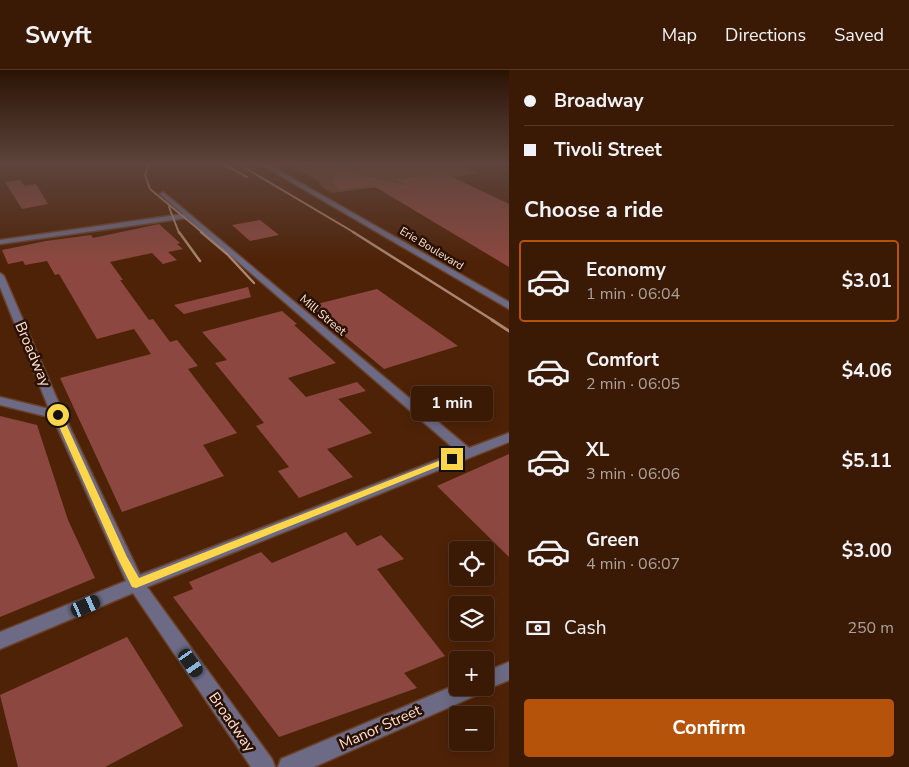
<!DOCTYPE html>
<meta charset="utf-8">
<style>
body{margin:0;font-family:"Nunito Sans",sans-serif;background:#452713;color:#f1f3f6;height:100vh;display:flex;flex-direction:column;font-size:19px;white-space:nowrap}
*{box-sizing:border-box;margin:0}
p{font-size:16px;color:#aba19a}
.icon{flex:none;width:28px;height:28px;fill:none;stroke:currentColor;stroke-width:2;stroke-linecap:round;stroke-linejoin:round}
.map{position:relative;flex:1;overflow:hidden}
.side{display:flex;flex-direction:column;background:#3a1a05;width:400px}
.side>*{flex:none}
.hud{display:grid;align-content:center;height:110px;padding:0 15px;background:#3a1a05}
.buttons{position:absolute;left:449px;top:471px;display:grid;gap:10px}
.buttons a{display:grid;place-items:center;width:45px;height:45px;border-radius:5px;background:#3a1a05;box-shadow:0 2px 12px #0003,0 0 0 1px #543827;font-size:25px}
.end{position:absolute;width:22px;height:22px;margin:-11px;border:6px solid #ffd54a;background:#111;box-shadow:0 0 0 2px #111}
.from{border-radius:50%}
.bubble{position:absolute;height:35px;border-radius:5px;background:#3a1a05;box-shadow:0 2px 12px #0003,0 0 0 1px #543827;font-size:16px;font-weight:700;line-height:35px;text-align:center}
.car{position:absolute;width:15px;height:30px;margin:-15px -8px;border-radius:6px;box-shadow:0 0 4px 1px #0007;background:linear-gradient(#222 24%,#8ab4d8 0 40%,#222 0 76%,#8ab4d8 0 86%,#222 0)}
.hud b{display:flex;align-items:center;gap:18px;height:48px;font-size:19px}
.hud b+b{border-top:1px solid #543827}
.hud i{width:12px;height:12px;background:#f1f3f6}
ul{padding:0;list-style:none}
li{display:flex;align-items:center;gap:15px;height:82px;margin:0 10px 8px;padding:0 5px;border:2px solid transparent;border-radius:5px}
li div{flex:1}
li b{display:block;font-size:19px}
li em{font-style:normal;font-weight:700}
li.on{border-color:#b45309}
li>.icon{width:45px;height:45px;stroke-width:1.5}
h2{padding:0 15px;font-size:22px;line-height:60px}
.pay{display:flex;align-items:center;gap:12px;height:55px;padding:0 15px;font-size:19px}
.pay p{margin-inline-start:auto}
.action{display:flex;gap:10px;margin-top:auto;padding:10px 15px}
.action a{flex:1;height:58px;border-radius:5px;background:#b45309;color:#fff;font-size:20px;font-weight:700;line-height:58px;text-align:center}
header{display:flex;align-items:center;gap:30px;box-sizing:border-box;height:70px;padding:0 25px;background:#3a1a05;border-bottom:1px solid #543827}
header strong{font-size:24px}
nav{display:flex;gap:28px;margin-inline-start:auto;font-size:18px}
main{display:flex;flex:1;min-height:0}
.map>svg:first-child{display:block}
.green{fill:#704229}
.building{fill:#8c4840}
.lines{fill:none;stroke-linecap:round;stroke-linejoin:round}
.minor-casing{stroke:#6a4128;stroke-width:3}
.minor{fill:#6c6a85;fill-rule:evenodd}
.rail-far2{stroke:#aa8671;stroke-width:2}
.rail-far1{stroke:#aa8671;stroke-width:2.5}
.rail{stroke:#aa8671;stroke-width:3}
.route{fill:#ffd54a}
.labels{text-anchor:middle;stroke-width:5;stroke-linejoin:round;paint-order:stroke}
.far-street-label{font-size:11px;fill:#ffe2d3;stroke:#291104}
.street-label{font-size:12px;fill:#ffe2d3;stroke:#291104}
.near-street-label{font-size:15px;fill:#ffe2d3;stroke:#291104}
</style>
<header>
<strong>Swyft</strong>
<nav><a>Map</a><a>Directions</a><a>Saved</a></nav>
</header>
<main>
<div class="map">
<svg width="509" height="697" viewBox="0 0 509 697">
<rect width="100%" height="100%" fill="#4e2207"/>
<!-- green -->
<path class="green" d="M320,95H463L477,104L332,123L322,117L318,111L295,98Z"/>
<!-- building -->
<path class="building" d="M336,101L407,115L397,110L444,103L509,134V197L372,115L340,120L332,112Z
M20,110L25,116L36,114L48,134L22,139L5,112Z
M260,150L279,165L250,171L232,155Z
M159,154L180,173L177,174L183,179L168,182L177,190L163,194L152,183L110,192L123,210H120L149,250L153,249L170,272L177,270L198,296L188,299L237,363L203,375L224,406L122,442L60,308L151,284L134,259L97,269L59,204L55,205L47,191L25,195L23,191L8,194L2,180L46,171L91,165L93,168Z
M248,217L251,227L184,244L174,235Z
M377,219L458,276L384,299L309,236Z
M282,241L297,254L294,255L336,293L288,308L306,327L357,312L366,321L338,329L372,363L327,379L353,407L299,428L278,401L289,397L256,356L264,353L215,293L227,290L202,262Z
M0,346L37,355L68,450L95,508L0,547Z
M509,384V487L437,416Z
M346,462L357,476L381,465L404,489L377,499L445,586L404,603L417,618L279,667L173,527L193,519L189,512L261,482L272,493Z
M127,567L183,656L105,697H18L0,625Z"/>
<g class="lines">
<!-- minor casing -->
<g class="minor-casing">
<path id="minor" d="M262,95H269L509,232V239Z
M163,122L469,378L509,363V372L147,517L272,689L275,697H251L133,523L0,579V562L126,511L53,348L0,335V327L49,339L0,217V203L4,206L64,345L140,505L458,382L187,148L0,174V170L183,144L161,125L160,124Z
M509,592V610L485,620L480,618L477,625L314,697H278L281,689L458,614V618H485V602Z"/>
</g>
<!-- minor -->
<use href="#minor" class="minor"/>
<!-- rail-far2 -->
<path class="rail-far2" d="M149,95L145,105L150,119L203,163
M225,95L247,107
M240,95L355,163
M169,137L179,163"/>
<!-- rail-far1 -->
<path class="rail-far1" d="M179,162L200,191
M201,162L227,184L254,213
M353,162L494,251"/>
<!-- rail -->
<path class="rail" d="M492,250L509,261"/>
</g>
<!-- sky -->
<linearGradient id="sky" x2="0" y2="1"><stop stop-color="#2b1304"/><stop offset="0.49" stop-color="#5d443c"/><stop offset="1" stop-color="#5d443c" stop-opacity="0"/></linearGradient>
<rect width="509" height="192" fill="url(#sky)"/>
<!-- route -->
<path class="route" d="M55,343L62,345L127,487L139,508L449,387H455L457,389L136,518L132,517L118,489L54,345Z"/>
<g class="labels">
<!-- far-street labels -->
<g class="far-street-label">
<text transform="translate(432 178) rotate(31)" y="4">Erie Boulevard</text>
</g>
<!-- street labels -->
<g class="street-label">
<text transform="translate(323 245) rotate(40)" y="4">Mill Street</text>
</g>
<!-- near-street labels -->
<g class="near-street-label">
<text transform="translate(33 284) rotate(67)" y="5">Broadway</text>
<text transform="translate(232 652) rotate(55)" y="5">Broadway</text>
<text transform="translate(380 657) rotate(-24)" y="5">Manor Street</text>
</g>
</g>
</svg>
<div class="buttons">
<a><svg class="icon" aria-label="locate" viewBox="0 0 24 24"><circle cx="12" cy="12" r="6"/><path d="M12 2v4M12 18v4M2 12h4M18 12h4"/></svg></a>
<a><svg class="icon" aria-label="layers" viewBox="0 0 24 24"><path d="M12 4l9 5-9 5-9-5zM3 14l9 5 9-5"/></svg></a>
<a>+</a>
<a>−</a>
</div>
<i class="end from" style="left:58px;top:345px"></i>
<i class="end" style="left:452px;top:389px"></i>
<div class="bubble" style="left:411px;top:316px;width:82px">1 min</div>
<i class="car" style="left:86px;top:536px;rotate:66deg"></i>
<i class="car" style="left:191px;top:593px;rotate:145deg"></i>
</div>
<section class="side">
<div class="hud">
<b><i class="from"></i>Broadway</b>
<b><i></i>Tivoli Street</b>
</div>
<h2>Choose a ride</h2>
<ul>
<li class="on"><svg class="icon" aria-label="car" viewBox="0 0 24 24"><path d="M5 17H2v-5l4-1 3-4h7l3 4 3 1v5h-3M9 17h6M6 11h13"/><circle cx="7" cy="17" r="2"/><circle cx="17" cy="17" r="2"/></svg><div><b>Economy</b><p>1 min · 06:04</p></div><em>$3.01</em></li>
<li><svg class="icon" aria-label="car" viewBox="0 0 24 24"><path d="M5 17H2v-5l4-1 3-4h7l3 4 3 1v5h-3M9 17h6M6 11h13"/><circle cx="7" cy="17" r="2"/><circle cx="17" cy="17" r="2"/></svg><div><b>Comfort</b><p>2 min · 06:05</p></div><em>$4.06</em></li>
<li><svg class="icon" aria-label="car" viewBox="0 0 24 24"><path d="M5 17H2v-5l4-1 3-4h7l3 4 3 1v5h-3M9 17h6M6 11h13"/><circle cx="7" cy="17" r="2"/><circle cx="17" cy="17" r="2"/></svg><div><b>XL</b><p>3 min · 06:06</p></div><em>$5.11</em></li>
<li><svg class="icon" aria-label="car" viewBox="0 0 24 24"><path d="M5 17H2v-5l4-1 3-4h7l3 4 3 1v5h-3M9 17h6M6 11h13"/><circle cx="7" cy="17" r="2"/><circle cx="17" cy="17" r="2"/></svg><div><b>Green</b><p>4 min · 06:07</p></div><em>$3.00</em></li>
</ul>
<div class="pay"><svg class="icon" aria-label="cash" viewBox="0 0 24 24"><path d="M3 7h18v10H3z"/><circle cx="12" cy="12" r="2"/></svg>Cash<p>250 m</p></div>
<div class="action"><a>Confirm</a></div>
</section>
</main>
